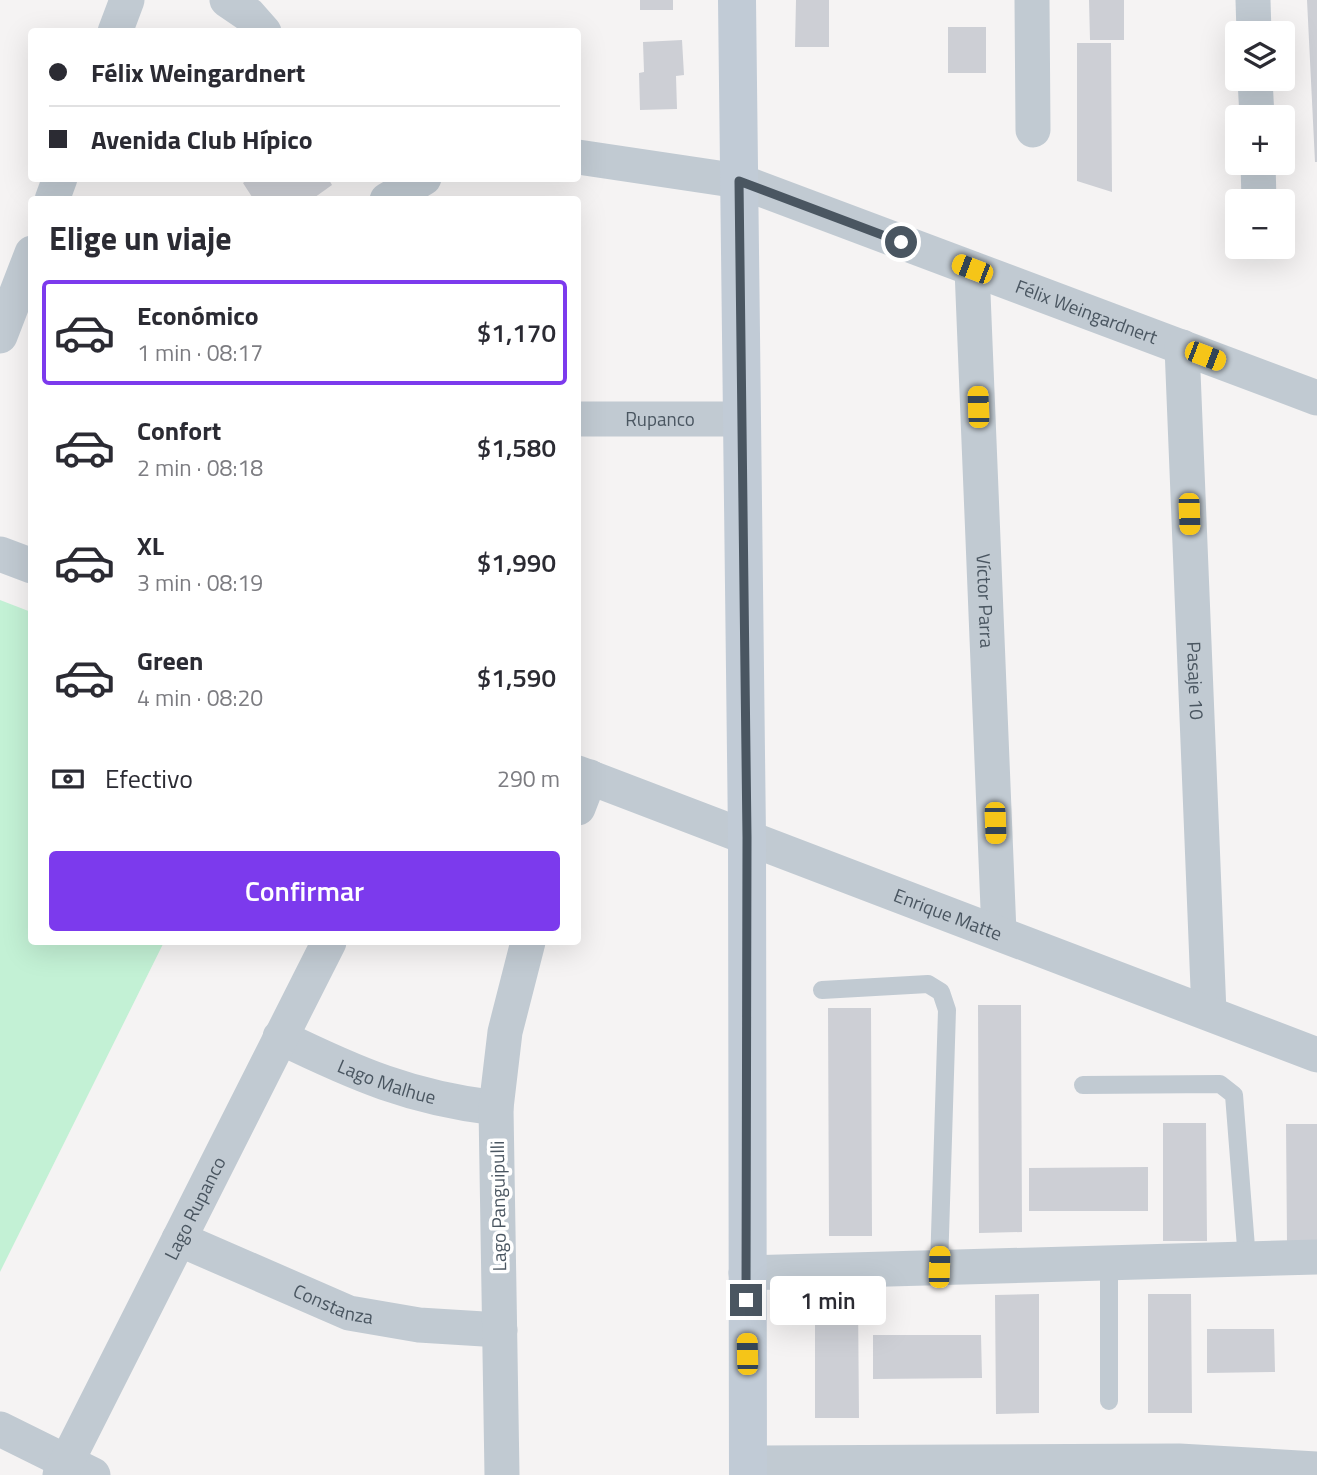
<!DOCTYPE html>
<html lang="es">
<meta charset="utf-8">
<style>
body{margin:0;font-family:"Titillium Web",sans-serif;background:#f2f2f3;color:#2b2b33;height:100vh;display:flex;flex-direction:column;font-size:26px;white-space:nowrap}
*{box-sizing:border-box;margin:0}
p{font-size:23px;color:#7c7c81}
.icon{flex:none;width:38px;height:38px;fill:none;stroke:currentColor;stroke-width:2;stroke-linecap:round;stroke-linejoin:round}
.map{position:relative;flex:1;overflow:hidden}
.sheet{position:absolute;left:28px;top:196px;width:553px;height:749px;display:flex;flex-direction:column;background:#fff;border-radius:7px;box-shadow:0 7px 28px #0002}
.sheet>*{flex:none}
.hud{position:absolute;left:28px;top:28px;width:553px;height:154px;border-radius:7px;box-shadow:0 7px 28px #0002;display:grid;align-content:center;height:154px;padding:0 21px;background:#fff}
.controls{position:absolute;left:1225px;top:21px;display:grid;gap:14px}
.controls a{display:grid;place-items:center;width:70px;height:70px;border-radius:7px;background:#fff;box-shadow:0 7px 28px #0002;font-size:35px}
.end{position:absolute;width:32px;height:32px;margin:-16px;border:9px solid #4a5661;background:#fff;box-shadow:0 0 0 4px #fff}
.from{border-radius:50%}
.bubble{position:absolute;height:49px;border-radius:7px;background:#fff;box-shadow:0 7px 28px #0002;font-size:23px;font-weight:600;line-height:49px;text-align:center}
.car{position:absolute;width:21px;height:42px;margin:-21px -10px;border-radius:9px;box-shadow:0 0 5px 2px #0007;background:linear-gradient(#f5c518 24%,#345 0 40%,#f5c518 0 76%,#345 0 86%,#f5c518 0)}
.hud b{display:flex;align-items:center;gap:24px;height:66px;font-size:26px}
.hud b+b{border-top:2px solid #e1e1e2}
.hud i{width:18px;height:18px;background:#2b2b33}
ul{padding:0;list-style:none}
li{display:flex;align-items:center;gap:21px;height:105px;margin:0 14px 10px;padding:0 7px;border:4px solid transparent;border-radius:7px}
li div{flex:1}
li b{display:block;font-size:26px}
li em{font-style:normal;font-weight:600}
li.on{border-color:#7c3aed}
li>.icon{width:63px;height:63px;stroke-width:1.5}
h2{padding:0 21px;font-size:32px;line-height:84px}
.pay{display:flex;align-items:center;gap:18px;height:77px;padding:0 21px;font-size:26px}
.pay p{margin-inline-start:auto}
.button{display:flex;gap:14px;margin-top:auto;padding:14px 21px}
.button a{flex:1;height:80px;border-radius:7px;background:#7c3aed;color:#fff;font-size:28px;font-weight:600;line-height:80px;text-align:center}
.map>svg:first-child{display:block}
.green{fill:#c3f1d5}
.building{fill:#cdcfd5}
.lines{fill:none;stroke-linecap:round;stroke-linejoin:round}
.lane{stroke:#c1cad2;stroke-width:18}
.street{stroke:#c1cad2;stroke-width:35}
.secondary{stroke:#c1cbd6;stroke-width:38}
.route{stroke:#4a5661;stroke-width:9}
.labels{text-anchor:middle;stroke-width:7;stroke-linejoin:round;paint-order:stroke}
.street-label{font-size:19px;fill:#4a5661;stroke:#fff}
</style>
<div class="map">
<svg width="1317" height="1475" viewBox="0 0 1317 1475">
<rect width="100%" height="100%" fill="#f5f3f3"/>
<!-- green -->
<path class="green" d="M0,600L31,612L32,942H164L0,1272Z"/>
<!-- building -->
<path class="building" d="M640,0H673V10H640Z
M796,0H829V47H795Z
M1089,0H1124V40H1090Z
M1307,0H1317V162H1315Z
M948,27H986V73H948Z
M682,40L684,75L676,76L677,109L640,110L639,73L644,72L643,42Z
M1077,43H1111L1112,192L1077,181Z
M249,178H328L332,185L311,200H254L243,183Z
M978,1005H1021L1022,1232L979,1233Z
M828,1008H871L872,1236H829Z
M1163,1123H1206L1207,1241H1163Z
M1286,1124H1317V1242L1287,1243Z
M1148,1167V1211H1029V1168Z
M1039,1294V1413L996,1414L995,1295Z
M1148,1294H1191L1192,1413H1148Z
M815,1299H858L859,1418H815Z
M1207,1329H1274L1275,1372L1207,1373Z
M873,1335H981L982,1378L873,1379Z"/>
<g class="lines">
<!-- lane -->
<path class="lane" d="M822,990L928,984L941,992L947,1010L939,1267
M1083,1085L1220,1084L1234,1095L1247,1260
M1109,1263V1401"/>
<!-- street -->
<g class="street">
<path d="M227,0L249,15L264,32"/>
<path d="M1032,0L1033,130"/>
<path d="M1253,0L1254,33"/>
<path d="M115,32L127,0"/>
<path d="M1255,79L1257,117"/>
<path id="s1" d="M578,157L739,181L1317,398"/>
<path d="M1258,163L1259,201"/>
<path d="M52,200L60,178"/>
<path d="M387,200L424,178"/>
<path id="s2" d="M972,269L999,933"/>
<path d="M0,336L32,253"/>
<path id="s3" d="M1182,347L1209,1013"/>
<path id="s4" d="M578,419H742"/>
<path d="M0,554L32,566"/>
<path id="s5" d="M578,773L1317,1055"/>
<path d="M578,808L590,777"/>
<path id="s6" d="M280,1037C356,1074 411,1098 496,1108"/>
<path id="s7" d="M179,1239L349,1313L419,1325L500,1330"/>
<path d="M746,1273L1317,1257"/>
<path d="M0,1429L93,1475"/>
<path d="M748,1463L1179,1461L1317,1469"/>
<path id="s8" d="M60,1475L329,942"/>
<path d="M502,1475L496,1108L505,1032L528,942"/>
</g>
<!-- secondary -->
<path class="secondary" d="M737,0L747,837L748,1475"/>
</g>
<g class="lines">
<!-- route -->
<path class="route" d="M746,1300L747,837L739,181L901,242"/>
</g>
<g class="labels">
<!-- street labels -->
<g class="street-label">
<text dy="7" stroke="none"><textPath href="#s1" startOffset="534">Félix Weingardnert</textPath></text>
<text dy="7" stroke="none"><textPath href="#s4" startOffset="82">Rupanco</textPath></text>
<text dy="7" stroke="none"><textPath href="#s2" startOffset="332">Víctor Parra</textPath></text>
<text dy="7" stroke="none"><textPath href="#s3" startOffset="334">Pasaje 10</textPath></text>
<text dy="7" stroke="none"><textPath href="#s5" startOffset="396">Enrique Matte</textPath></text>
<text dy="7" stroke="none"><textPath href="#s6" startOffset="116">Lago Malhue</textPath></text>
<text transform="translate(498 1206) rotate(-91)" y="7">Lago Panguipulli</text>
<text dy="7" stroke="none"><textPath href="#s8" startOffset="299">Lago Rupanco</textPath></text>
<text dy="7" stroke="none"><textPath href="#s7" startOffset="168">Constanza</textPath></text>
</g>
</g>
</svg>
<div class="controls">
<a><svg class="icon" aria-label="layers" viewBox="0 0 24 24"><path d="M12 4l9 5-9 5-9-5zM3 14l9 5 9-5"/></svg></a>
<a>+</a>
<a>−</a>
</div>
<i class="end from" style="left:901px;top:242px"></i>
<i class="end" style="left:746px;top:1300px"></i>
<div class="bubble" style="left:770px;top:1276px;width:116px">1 min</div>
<i class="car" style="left:972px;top:269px;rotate:291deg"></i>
<i class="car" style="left:1205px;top:356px;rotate:111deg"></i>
<i class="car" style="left:978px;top:407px;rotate:358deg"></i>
<i class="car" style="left:1189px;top:514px;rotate:178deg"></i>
<i class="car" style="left:995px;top:823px;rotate:178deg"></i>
<i class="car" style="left:939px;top:1267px;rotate:2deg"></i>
<i class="car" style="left:747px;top:1354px;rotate:359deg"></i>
<div class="hud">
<b><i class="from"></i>Félix Weingardnert</b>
<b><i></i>Avenida Club Hípico</b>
</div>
<section class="sheet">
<h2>Elige un viaje</h2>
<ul>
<li class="on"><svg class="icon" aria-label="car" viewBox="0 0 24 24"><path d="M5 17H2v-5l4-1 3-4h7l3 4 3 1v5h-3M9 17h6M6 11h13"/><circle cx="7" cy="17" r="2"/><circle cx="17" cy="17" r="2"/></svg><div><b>Económico</b><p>1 min · 08:17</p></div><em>$1,170</em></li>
<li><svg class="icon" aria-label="car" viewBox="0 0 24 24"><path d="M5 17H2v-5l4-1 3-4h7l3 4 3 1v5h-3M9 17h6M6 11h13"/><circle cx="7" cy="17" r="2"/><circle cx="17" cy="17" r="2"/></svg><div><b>Confort</b><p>2 min · 08:18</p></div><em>$1,580</em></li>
<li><svg class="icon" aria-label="car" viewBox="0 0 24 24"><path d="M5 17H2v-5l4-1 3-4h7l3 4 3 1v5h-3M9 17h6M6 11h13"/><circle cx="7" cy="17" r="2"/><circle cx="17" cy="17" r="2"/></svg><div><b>XL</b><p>3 min · 08:19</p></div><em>$1,990</em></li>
<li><svg class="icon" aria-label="car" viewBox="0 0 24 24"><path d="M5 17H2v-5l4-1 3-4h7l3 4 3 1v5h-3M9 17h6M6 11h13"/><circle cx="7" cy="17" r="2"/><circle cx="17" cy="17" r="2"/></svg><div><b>Green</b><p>4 min · 08:20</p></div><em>$1,590</em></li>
</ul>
<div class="pay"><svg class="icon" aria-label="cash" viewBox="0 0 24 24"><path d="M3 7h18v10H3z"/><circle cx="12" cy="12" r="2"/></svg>Efectivo<p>290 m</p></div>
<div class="button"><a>Confirmar</a></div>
</section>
</div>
